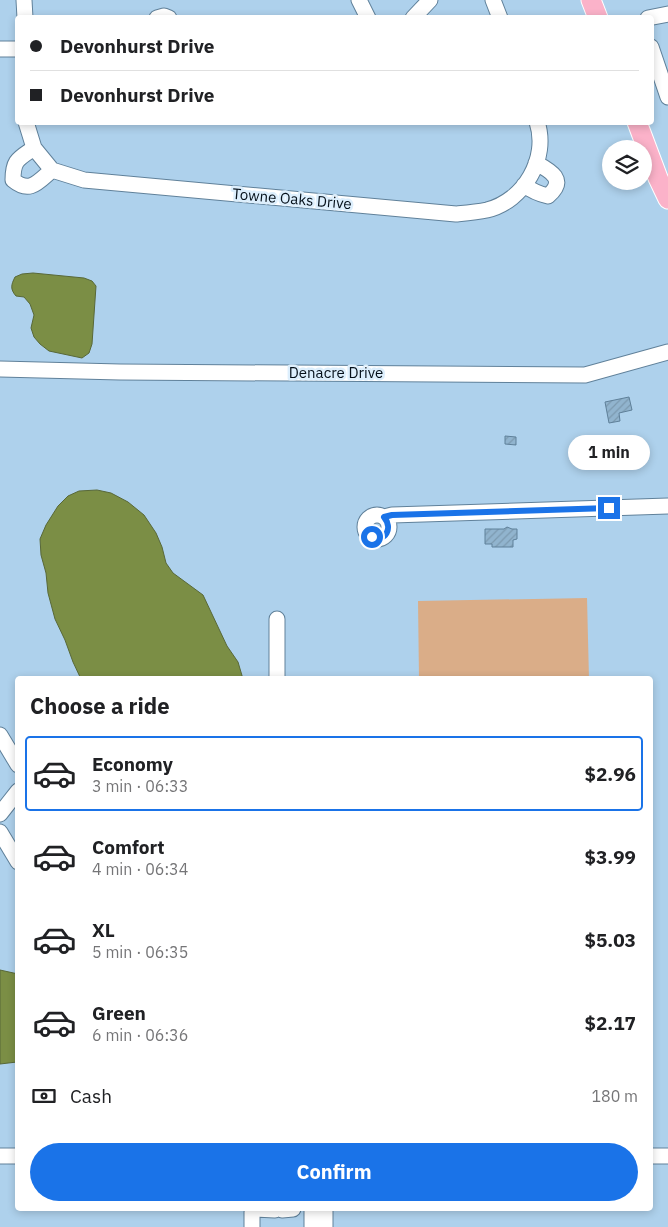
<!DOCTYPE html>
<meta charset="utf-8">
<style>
body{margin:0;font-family:"IBM Plex Sans",sans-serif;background:#f2f2f2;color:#202124;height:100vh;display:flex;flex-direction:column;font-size:19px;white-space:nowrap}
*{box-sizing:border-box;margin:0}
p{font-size:16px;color:#757577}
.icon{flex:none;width:28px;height:28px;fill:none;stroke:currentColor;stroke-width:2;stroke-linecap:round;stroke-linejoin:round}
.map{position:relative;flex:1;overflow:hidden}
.side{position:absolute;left:15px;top:676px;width:638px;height:535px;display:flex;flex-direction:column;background:#fff;border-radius:5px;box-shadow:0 2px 8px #0003}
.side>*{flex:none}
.top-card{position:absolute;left:15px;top:15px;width:639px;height:110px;border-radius:5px;box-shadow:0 2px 8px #0003;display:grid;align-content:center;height:110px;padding:0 15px;background:#fff}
.controls{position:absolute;left:602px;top:140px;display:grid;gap:10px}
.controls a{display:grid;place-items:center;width:50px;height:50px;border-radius:50%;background:#fff;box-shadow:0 2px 8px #0003;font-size:25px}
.end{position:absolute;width:22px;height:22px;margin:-11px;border:6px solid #1a73e8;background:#fff;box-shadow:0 0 0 2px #fff}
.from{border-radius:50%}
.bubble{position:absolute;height:35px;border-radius:18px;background:#fff;box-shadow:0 2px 8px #0003;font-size:16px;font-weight:700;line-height:35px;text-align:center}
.top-card b{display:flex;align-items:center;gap:18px;height:48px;font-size:19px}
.top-card b+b{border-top:1px solid #e0e0e0}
.top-card i{width:12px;height:12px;background:#202124}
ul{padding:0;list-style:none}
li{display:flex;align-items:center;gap:15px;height:75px;margin:0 10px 8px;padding:0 5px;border:2px solid transparent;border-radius:5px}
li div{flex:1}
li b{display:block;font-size:19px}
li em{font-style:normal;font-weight:700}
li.active{border-color:#1a73e8}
li>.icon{width:45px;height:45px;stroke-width:1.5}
h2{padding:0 15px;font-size:22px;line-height:60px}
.pay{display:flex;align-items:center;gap:12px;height:55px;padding:0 15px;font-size:19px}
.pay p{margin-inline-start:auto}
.button{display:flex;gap:10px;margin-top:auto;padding:10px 15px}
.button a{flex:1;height:58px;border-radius:30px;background:#1a73e8;color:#fff;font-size:20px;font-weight:700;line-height:58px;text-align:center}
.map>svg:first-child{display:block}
.garden{fill:#daad88}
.water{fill:#7b8e45;stroke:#586838}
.building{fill:url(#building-hatch);stroke:#5f8099}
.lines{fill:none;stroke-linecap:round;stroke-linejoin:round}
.minor-casing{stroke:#60819a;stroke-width:17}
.major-casing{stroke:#fff;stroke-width:21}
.minor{stroke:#fff;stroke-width:15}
.major{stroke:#fbb2c9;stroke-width:19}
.route{stroke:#1a73e8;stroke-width:6}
.labels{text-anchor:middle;stroke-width:5;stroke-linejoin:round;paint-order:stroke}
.street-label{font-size:15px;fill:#05101a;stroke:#ddeffd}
</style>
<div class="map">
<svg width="668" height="1227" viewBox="0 0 668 1227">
<defs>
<pattern id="building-hatch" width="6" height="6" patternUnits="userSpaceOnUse" patternTransform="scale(1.25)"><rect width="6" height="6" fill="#91b4ce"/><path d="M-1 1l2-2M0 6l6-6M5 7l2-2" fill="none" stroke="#7c9ab0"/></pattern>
</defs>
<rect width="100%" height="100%" fill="#aed1ec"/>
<!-- garden -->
<path class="garden" d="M587,598L589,679H419L418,601Z"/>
<!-- water -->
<path class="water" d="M33,273L84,278L92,281L96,286L92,344L89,353L82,358L49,351L40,344L34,337L31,328L34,315L30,304L24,297L16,296C10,289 11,285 15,277L22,274Z
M97,490L111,493L128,502L144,515L156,533L162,547L166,563L173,573L203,595L227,646L238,662L243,679H81L73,662L65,640L55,619L48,593L46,573L41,555L40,539L46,525L58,506L68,496L79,491Z
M0,970L18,974L17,1062L0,1064Z"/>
<!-- building -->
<path class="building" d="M629,397L632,410L619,413L620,421L609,423L605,402Z
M505,436L516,437V445L505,444Z
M507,527L512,529H517V539L513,540V547H492V544H485V529H504Z"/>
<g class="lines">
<!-- minor casing -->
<g class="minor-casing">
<path id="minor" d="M24,0L25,18
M359,0L368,18
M493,0L500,18
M157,18L164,16L169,18
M413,18L430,0
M648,18L668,14
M651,47L668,97
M0,49H18
M26,122L34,148L52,170L84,180L456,214C466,213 477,212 487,210C524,201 549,158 537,122
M34,148C18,159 13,160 13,180C30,194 38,182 52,170
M524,185C532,191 539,194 548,196C567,180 551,171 536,163
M0,369L120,372L585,375L668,352
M365 527a12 12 0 1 1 24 0a12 12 0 1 1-24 0Z
M384,517L392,515L668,506
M277,679V619
M0,735L18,765
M0,814L18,791
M0,832L18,862
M0,1156H18
M650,1156H668
M312,1209V1227
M325,1209V1227
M282,1210L293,1209
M252,1227V1212L255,1209L275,1210"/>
</g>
<!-- major casing -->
<g class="major-casing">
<path id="major" d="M591,0L598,18
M637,122L658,178L668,199"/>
</g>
<!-- minor -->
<use href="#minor" class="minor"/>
<!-- major -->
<use href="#major" class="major"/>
</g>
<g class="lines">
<!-- route -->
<path class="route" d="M372,537C386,542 393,528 384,517L392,515L609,508"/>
</g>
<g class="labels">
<!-- street labels -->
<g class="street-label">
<text transform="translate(292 199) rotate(5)" y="5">Towne Oaks Drive</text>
<text x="336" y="378">Denacre Drive</text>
</g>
</g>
</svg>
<div class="controls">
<a><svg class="icon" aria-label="layers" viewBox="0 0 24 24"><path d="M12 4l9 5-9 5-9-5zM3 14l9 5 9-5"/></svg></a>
</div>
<i class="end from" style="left:372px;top:537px"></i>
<i class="end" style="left:609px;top:508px"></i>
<div class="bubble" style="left:568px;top:435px;width:82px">1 min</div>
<div class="top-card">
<b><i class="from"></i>Devonhurst Drive</b>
<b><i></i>Devonhurst Drive</b>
</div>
<section class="side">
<h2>Choose a ride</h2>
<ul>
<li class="active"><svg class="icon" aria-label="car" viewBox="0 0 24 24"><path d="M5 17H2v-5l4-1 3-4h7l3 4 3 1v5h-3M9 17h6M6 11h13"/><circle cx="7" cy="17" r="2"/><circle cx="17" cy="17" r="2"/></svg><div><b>Economy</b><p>3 min · 06:33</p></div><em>$2.96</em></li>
<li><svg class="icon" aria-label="car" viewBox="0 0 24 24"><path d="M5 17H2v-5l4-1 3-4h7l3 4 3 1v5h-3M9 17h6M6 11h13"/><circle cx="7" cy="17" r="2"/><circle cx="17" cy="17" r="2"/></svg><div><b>Comfort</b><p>4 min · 06:34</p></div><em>$3.99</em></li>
<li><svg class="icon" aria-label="car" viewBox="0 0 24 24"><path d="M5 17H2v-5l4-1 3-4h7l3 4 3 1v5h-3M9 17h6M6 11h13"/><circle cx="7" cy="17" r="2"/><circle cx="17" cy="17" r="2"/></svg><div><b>XL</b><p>5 min · 06:35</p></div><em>$5.03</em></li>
<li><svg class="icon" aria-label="car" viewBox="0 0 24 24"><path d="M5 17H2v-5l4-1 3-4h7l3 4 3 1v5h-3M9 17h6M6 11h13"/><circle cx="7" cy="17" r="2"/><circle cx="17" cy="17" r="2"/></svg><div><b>Green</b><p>6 min · 06:36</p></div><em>$2.17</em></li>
</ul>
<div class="pay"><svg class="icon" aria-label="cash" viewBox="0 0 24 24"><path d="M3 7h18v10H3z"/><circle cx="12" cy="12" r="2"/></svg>Cash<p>180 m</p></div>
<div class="button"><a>Confirm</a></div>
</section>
</div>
